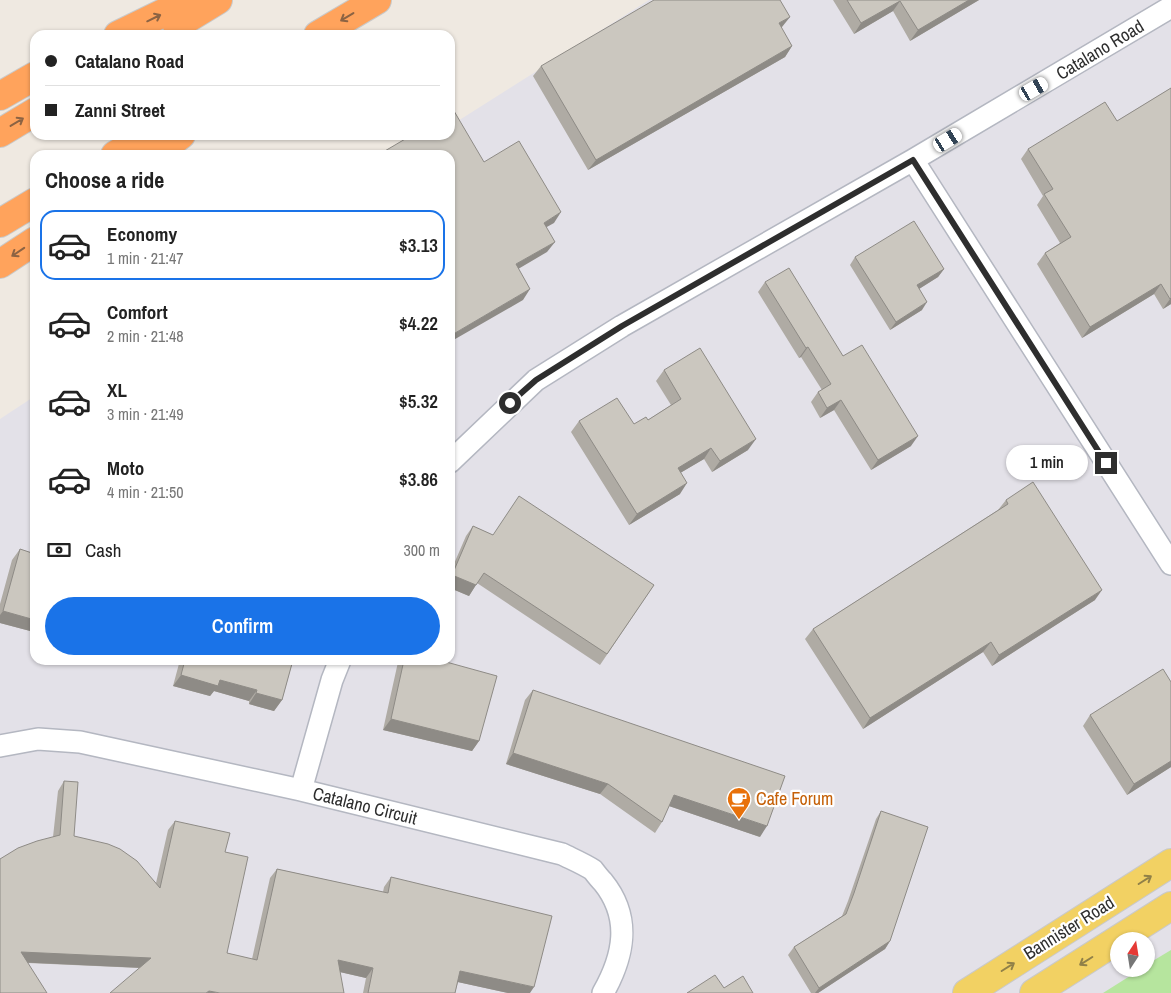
<!DOCTYPE html>
<meta charset="utf-8">
<style>
body{margin:0;font-family:"Archivo Narrow",sans-serif;background:#f6f6f6;color:#222;height:100vh;display:flex;flex-direction:column;font-size:19px;white-space:nowrap}
*{box-sizing:border-box;margin:0}
p{font-size:16px;color:#767676}
.icon{flex:none;width:28px;height:28px;fill:none;stroke:currentColor;stroke-width:2;stroke-linecap:round;stroke-linejoin:round}
.map{position:relative;flex:1;overflow:hidden}
.details{position:absolute;left:30px;top:150px;width:425px;height:515px;display:flex;flex-direction:column;background:#fff;border-radius:15px;box-shadow:0 1px 4px #0004}
.details>*{flex:none}
.banner{position:absolute;left:30px;top:30px;width:425px;height:110px;border-radius:15px;box-shadow:0 1px 4px #0004;display:grid;align-content:center;height:110px;padding:0 15px;background:#fff}
.needle{width:32px;rotate:12deg}
.buttons{position:absolute;left:1110px;top:932px;display:grid;gap:10px}
.buttons a{display:grid;place-items:center;width:45px;height:45px;border-radius:50%;background:#fff;box-shadow:0 1px 4px #0004;font-size:25px}
.end{position:absolute;width:22px;height:22px;margin:-11px;border:6px solid #2e2e2e;background:#fff;box-shadow:0 0 0 2px #fff}
.from{border-radius:50%}
.bubble{position:absolute;height:35px;border-radius:18px;background:#fff;box-shadow:0 1px 4px #0004;font-size:16px;font-weight:600;line-height:35px;text-align:center}
.car{position:absolute;width:15px;height:30px;margin:-15px -8px;border-radius:6px;box-shadow:0 0 4px 1px #0007;background:linear-gradient(#fff 24%,#345 0 40%,#fff 0 76%,#345 0 86%,#fff 0)}
.banner b{display:flex;align-items:center;gap:18px;height:48px;font-size:19px}
.banner b+b{border-top:1px solid #e0e0e0}
.banner i{width:12px;height:12px;background:#222}
ul{padding:0;list-style:none}
li{display:flex;align-items:center;gap:15px;height:70px;margin:0 10px 8px;padding:0 5px;border:2px solid transparent;border-radius:15px}
li div{flex:1}
li b{display:block;font-size:19px}
li em{font-style:normal;font-weight:600}
li.active{border-color:#1a73e8}
li>.icon{width:45px;height:45px;stroke-width:1.5}
h2{padding:0 15px;font-size:22px;line-height:60px}
.pay{display:flex;align-items:center;gap:12px;height:55px;padding:0 15px;font-size:19px}
.pay p{margin-inline-start:auto}
.button{display:flex;gap:10px;margin-top:auto;padding:10px 15px}
.button a{flex:1;height:58px;border-radius:30px;background:#1a73e8;color:#fff;font-size:20px;font-weight:600;line-height:58px;text-align:center}
.map>svg:first-child{display:block}
.industrial{fill:#e3e1e8;fill-rule:evenodd}
.green{fill:#b6e59e}
.lines{fill:none;stroke-linecap:round;stroke-linejoin:round}
.street-casing{stroke:#b4b7c1;stroke-width:24}
.primary-casing{stroke:#c9c9c9;stroke-width:30}
.highway-casing{stroke:#c9c9c9;stroke-width:30}
.street{stroke:#fff;stroke-width:21}
.primary{stroke:#f2d163;stroke-width:28}
.highway{stroke:#ffa35c;stroke-width:28}
.wall{fill:#afaba4}
.shaded-wall{fill:#8e8b86}
.building{fill:#cbc7bf;stroke:#8e8b86}
.oneway{stroke:#8c6343}
.oneway2{stroke:#908048}
.route{stroke:#2e2e2e;stroke-width:6}
.labels{text-anchor:middle;stroke-width:4.5;stroke-linejoin:round;paint-order:stroke}
.street-label{font-size:18px;fill:#2e2e2e;stroke:#fff}
.food-label{font-size:18px;fill:#c56008;stroke:#fff;text-anchor:start}
</style>
<div class="map">
<svg width="1171" height="993" viewBox="0 0 1171 993">
<rect width="100%" height="100%" fill="#efe9e1"/>
<!-- industrial -->
<path class="industrial" d="M649,0H1171V993H0V419L35,396V660H450V126ZM1119,941H1146V969H1119Z"/>
<!-- green -->
<path class="green" d="M1171,950V993H1103L1141,969H1146V965Z"/>
<g class="lines">
<!-- street casing -->
<g class="street-casing">
<path id="street" d="M913,160L1171,564
M450,462L536,380L622,326L913,160L1171,7
M0,746L38,739L80,742L301,790L562,854C572,859 584,864 593,870C596,874 600,879 603,882C632,918 624,956 603,993
M301,790L332,680L340,660"/>
</g>
<!-- primary casing -->
<g class="primary-casing">
<path id="primary" d="M967,993L1171,863
M1034,993L1171,906"/>
</g>
<!-- highway casing -->
<g class="highway-casing">
<path id="highway" d="M177,25L218,0
M118,35L190,0
M318,35L377,0
M0,96L35,76
M0,133L35,112
M115,155L148,135
M154,155L181,135
M0,223L35,202
M0,264L35,241"/>
</g>
<!-- street -->
<use href="#street" class="street"/>
<!-- primary -->
<use href="#primary" class="primary"/>
<!-- highway -->
<use href="#highway" class="highway"/>
</g>
<!-- wall -->
<path class="wall" d="M833,0H979L910,41L893,11L854,34Z
M782,27L781,28L792,46L785,57L588,170L533,76L541,66Z
M1171,88V304L1163,309L1154,294L1082,338L1037,264L1045,253L1060,243L1037,205L1043,196L1021,159L1028,149L1117,121Z
M855,257L944,269L938,277L919,289L922,310L890,330L850,265Z
M765,282L843,356L911,446L871,470L834,410L820,418L811,402L818,392L822,390L801,357L799,358L758,292Z
M664,370L748,450L712,472L704,459L680,473V494L629,525L571,432L579,421L634,424L648,420L671,405L656,381Z
M1006,500L1095,600L992,666L983,652L863,729L805,639L813,629L998,510Z
M473,526L493,535L654,585L600,665L477,583L469,596L450,588V573L466,536Z
M20,549L35,554V650L30,649L34,632L0,623V604L12,560Z
M180,660H293L282,700L274,711L249,704V701L214,691L210,696L173,686Z
M399,660H439L479,741L472,751L383,730L398,662Z
M1171,682V767L1127,795L1083,726L1090,715Z
M533,690L760,837L669,806L662,822L655,833L600,794L506,764L525,700Z
M64,781L74,836L156,883L168,830L175,821L225,852L227,953L252,959L270,878L277,869L383,892L384,887L391,877L530,993H508L458,982L455,993H363L366,978L340,972L140,968L28,963L0,993L53,837L58,791Z
M881,811L890,941L885,949L818,993H811L788,955L794,947L842,916L848,901L876,819Z"/>
<!-- shaded-wall -->
<path class="shaded-wall" d="M969,0H979L910,41L918,30Z
M900,1L893,11L854,34L861,23Z
M790,17L782,27L771,34L779,23Z
M792,46L785,57L588,170L596,160Z
M561,212L554,223L536,233L544,223Z
M555,242L547,252L508,275L516,264Z
M944,269L938,277L911,294L917,285Z
M1161,284L1154,294L1082,338L1090,327Z
M530,289L523,300L450,342V336Z
M1171,298V304L1163,309L1170,299Z
M927,302L922,310L890,330L896,322Z
M808,347L801,357L799,358L806,348Z
M841,400L834,410L820,418L827,408Z
M918,436L911,446L871,470L878,460Z
M756,439L748,450L712,472L720,461Z
M711,448L704,459L670,479L678,468Z
M687,483L680,494L629,525L637,514Z
M452,575L476,585L469,596L450,588V578Z
M1102,590L1095,600L992,666L999,655Z
M3,611L35,620V631L34,632L0,623V615Z
M35,641V650L30,649Z
M991,642L983,652L863,729L870,718Z
M41,660H96L92,665L39,664Z
M181,675L220,680L257,690L249,701L214,691L210,696L173,686Z
M256,693L282,700L274,711L249,704Z
M391,719L479,741L472,751L383,730Z
M513,753L608,784L600,794L506,764Z
M1171,761V767L1127,795L1134,784Z
M674,795L767,826L760,837L666,805Z
M890,941L885,949L818,993H815L819,988Z
M21,952L151,958L144,968L14,962Z
M338,960L373,968L366,978L331,970Z
M460,971L534,987L530,993H508L453,981Z
M209,991L220,993H206Z"/>
<!-- building -->
<path class="building" d="M654,0H780L790,17L779,23L792,46L596,160L541,66Z
M847,0H969L918,30L900,1L861,23Z
M1171,88V298L1170,299L1161,284L1090,327L1045,253L1071,237L1044,194L1053,189L1028,149L1105,102L1117,121Z
M454,111L484,162L519,141L561,212L544,223L555,242L516,264L530,289L450,336V155H378L412,135H450V113Z
M914,221L944,269L917,285L927,302L896,322L855,257Z
M789,268L843,356L862,345L918,436L878,460L841,400L827,408L818,392L831,384L808,347L806,348L765,282Z
M700,348L756,439L720,461L711,448L678,468L687,483L637,514L579,421L617,398L634,424L646,417L648,420L681,399L664,370Z
M1033,482L1102,590L999,655L991,642L870,718L813,629L1008,504L1006,500Z
M519,496L654,585L607,654L484,573L476,585L452,575L473,526L493,535Z
M20,549L35,554V620L3,611Z
M185,660H293L282,700L256,693L257,690L220,680L218,686L181,675Z
M404,660H439L497,676L479,741L391,719Z
M1163,669L1171,682V761L1134,784L1090,715Z
M533,690L785,776L767,826L674,795L662,822L608,784L513,753Z
M64,781L78,782L74,836L108,844L120,849L137,861L160,888L175,821L230,833L225,852L248,857L227,953L257,960L277,869L388,893L391,877L552,916L534,987L460,971L455,993H368L373,968L338,960L344,993H220L209,991L206,993H110L151,958L21,952L47,993H0V859L18,848L37,841L60,835Z
M881,811L928,827L890,941L819,988L794,947L846,914L854,893Z
M715,975L724,988L743,976L753,993H687Z"/>
<!-- one-way arrows -->
<defs><path id="oneway-shaft" d="M-6 0H5M1.5-3L5.5 0L1.5 3" fill="none" stroke-width="1.6" stroke-linecap="round" stroke-linejoin="round" transform="scale(1.25)"/></defs>
<g class="oneway">
<use href="#oneway-shaft" transform="translate(347 17) rotate(149)"/>
<use href="#oneway-shaft" transform="translate(154 18) rotate(-26)"/>
<use href="#oneway-shaft" transform="translate(17 122) rotate(-31)"/>
<use href="#oneway-shaft" transform="translate(18 252) rotate(146)"/>
</g>
<g class="oneway2">
<use href="#oneway-shaft" transform="translate(1145 880) rotate(-32)"/>
<use href="#oneway-shaft" transform="translate(1086 961) rotate(148)"/>
<use href="#oneway-shaft" transform="translate(1008 967) rotate(-32)"/>
</g>
<g class="lines">
<!-- route -->
<path class="route" d="M510,403L536,380L622,326L913,160L1106,463"/>
</g>
<!-- icons -->
<defs>
<g id="cafe-pin" transform="scale(1.25)"><path d="M0 17L-7.5 6A9.5 9.5 0 1 1 7.5 6Z" fill="#e8710a" stroke="#fff"/><path d="M-5.5-4.5H6V0H3Q3 3.5 0 3.5H-2.5Q-5.5 3.5-5.5 0ZM3-3.2v2h1.7v-2ZM-6 4.5H4V6H-6Z" fill="#fff"/></g>
</defs>
<g fill-rule="evenodd">
<use href="#cafe-pin" x="739" y="799"/>
</g>
<g class="labels">
<!-- street labels -->
<g class="street-label">
<text transform="translate(1100 50) rotate(-31)" y="6">Catalano Road</text>
<text transform="translate(365 806) rotate(14)" y="6">Catalano Circuit</text>
<text transform="translate(1069 928) rotate(-32)" y="6">Bannister Road</text>
</g>
<!-- food labels -->
<g class="food-label">
<text x="756" y="805">Cafe Forum</text>
</g>
</g>
</svg>
<div class="buttons">
<a><svg class="needle" viewBox="-14 -14 28 28"><path d="M0-13l5 13h-10z" fill="#e53935"/><path d="M0 13l5-13h-10z" fill="#767676"/></svg></a>
</div>
<i class="end from" style="left:510px;top:403px"></i>
<i class="end" style="left:1106px;top:463px"></i>
<div class="bubble" style="left:1006px;top:445px;width:82px">1 min</div>
<i class="car" style="left:1034px;top:89px;rotate:60deg"></i>
<i class="car" style="left:948px;top:140px;rotate:59deg"></i>
<div class="banner">
<b><i class="from"></i>Catalano Road</b>
<b><i></i>Zanni Street</b>
</div>
<section class="details">
<h2>Choose a ride</h2>
<ul>
<li class="active"><svg class="icon" aria-label="car" viewBox="0 0 24 24"><path d="M5 17H2v-5l4-1 3-4h7l3 4 3 1v5h-3M9 17h6M6 11h13"/><circle cx="7" cy="17" r="2"/><circle cx="17" cy="17" r="2"/></svg><div><b>Economy</b><p>1 min · 21:47</p></div><em>$3.13</em></li>
<li><svg class="icon" aria-label="car" viewBox="0 0 24 24"><path d="M5 17H2v-5l4-1 3-4h7l3 4 3 1v5h-3M9 17h6M6 11h13"/><circle cx="7" cy="17" r="2"/><circle cx="17" cy="17" r="2"/></svg><div><b>Comfort</b><p>2 min · 21:48</p></div><em>$4.22</em></li>
<li><svg class="icon" aria-label="car" viewBox="0 0 24 24"><path d="M5 17H2v-5l4-1 3-4h7l3 4 3 1v5h-3M9 17h6M6 11h13"/><circle cx="7" cy="17" r="2"/><circle cx="17" cy="17" r="2"/></svg><div><b>XL</b><p>3 min · 21:49</p></div><em>$5.32</em></li>
<li><svg class="icon" aria-label="car" viewBox="0 0 24 24"><path d="M5 17H2v-5l4-1 3-4h7l3 4 3 1v5h-3M9 17h6M6 11h13"/><circle cx="7" cy="17" r="2"/><circle cx="17" cy="17" r="2"/></svg><div><b>Moto</b><p>4 min · 21:50</p></div><em>$3.86</em></li>
</ul>
<div class="pay"><svg class="icon" aria-label="cash" viewBox="0 0 24 24"><path d="M3 7h18v10H3z"/><circle cx="12" cy="12" r="2"/></svg>Cash<p>300 m</p></div>
<div class="button"><a>Confirm</a></div>
</section>
</div>
